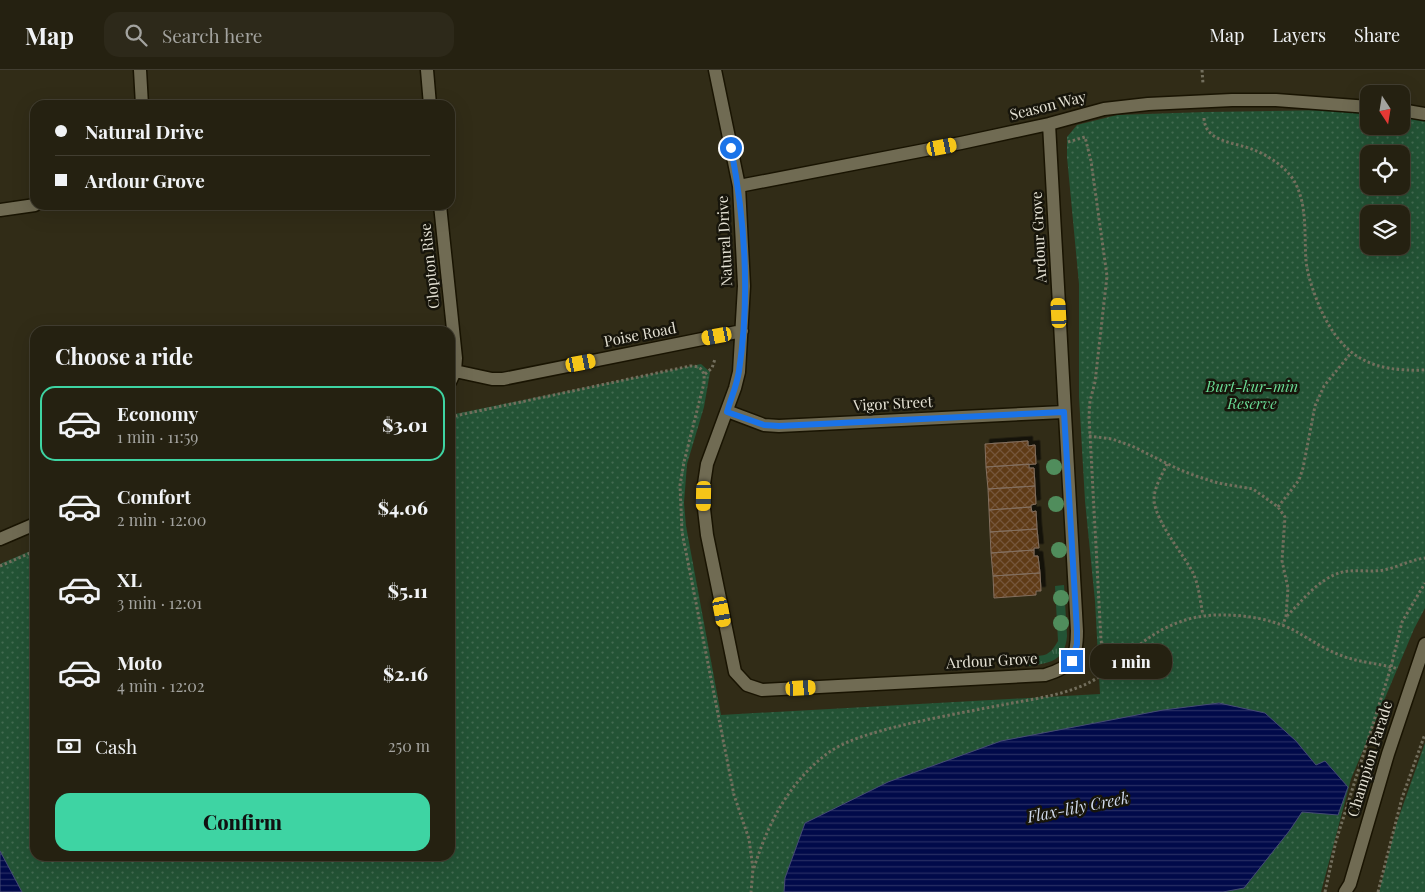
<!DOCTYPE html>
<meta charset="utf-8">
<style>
body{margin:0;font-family:"Playfair Display",serif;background:#2d291a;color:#f1f3f6;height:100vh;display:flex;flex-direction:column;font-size:19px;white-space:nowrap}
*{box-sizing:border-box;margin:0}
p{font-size:16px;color:#a3a39f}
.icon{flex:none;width:28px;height:28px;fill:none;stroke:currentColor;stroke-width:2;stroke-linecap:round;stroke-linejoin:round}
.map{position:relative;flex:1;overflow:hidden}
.panel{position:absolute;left:30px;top:256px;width:425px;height:535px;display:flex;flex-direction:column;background:#252111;border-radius:15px;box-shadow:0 5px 20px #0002,0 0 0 1px #423e31}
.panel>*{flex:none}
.guide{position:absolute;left:30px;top:30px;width:425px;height:110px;border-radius:15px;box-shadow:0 5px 20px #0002,0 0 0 1px #423e31;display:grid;align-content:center;height:110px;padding:0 25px;background:#252111}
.needle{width:32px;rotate:168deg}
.controls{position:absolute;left:1360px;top:15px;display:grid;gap:10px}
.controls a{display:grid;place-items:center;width:50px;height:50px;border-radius:10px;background:#252111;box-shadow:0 5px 20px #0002,0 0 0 1px #423e31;font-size:25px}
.end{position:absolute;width:22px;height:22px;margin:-11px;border:6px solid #1a73e8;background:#fff;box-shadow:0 0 0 2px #fff}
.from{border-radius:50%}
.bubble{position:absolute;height:35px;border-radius:15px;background:#252111;box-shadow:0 5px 20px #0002,0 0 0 1px #423e31;font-size:16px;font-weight:800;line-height:35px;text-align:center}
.car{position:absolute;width:15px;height:30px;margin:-15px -8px;border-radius:6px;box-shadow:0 0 4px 1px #0007;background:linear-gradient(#f5c518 24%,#345 0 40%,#f5c518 0 76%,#345 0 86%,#f5c518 0)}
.guide b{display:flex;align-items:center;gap:18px;height:48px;font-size:19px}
.guide b+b{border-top:1px solid #423e31}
.guide i{width:12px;height:12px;background:#f1f3f6}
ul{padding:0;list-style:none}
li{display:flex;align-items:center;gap:15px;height:75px;margin:0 10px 8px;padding:0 15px;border:2px solid transparent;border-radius:15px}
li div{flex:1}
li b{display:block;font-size:19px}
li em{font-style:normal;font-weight:800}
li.on{border-color:#3ed4a3}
li>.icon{width:45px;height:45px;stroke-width:1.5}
h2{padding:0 25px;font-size:22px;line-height:60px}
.pay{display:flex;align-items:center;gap:12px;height:55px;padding:0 25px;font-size:19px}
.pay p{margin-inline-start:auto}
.primary-button{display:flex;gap:10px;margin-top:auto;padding:10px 25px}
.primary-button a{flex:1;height:58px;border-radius:15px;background:#3ed4a3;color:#111;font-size:20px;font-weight:800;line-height:58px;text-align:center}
header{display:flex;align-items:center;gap:30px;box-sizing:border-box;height:70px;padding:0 25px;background:#252111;border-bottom:1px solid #423e31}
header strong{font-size:24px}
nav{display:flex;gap:28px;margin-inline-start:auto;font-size:18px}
.search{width:350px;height:45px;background:#2d291a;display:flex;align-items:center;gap:12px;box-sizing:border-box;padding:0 18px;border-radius:15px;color:#a3a39f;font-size:19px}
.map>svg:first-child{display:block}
.grass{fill:url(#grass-tufts)}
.park{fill:url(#park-dots);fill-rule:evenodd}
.water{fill:url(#water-rules);stroke:#454b74}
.building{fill:url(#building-cross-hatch);stroke:#836f5e;filter:url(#shadow)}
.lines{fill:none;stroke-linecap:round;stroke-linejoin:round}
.minor-casing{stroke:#191402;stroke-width:15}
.tertiary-casing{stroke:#191402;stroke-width:15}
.path{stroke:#736f5d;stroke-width:3;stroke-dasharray:2.5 2.5;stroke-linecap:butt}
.minor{stroke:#706b53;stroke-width:12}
.tertiary{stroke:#706b53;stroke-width:12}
.tree{fill:#508d5c}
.route{stroke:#1a73e8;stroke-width:6}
.labels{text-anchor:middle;stroke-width:5;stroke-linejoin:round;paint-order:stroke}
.street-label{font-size:15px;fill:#e5e2d5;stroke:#17150b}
.park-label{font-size:15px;font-style:italic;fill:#6adc95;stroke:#17150b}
.water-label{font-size:16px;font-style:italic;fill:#cfd9ec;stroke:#17150b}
</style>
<header>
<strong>Map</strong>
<div class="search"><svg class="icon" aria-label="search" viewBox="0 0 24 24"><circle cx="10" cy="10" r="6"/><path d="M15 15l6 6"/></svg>Search here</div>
<nav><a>Map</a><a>Layers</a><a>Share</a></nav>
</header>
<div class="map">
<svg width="1425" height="822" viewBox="0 0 1425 822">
<defs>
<pattern id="grass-tufts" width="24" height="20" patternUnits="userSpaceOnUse" patternTransform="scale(1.25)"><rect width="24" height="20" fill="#235335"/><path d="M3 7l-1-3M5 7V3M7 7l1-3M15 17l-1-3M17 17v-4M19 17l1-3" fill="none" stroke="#436b51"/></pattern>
<pattern id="park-dots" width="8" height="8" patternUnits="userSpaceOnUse" patternTransform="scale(1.25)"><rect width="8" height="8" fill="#235335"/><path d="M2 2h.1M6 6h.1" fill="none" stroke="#436b51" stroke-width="1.8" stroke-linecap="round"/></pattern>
<pattern id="water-rules" width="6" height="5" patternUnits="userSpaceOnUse" patternTransform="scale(1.25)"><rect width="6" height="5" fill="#010a4a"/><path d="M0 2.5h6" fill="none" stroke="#262d63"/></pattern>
<pattern id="building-cross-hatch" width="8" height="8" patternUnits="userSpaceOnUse" patternTransform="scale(1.25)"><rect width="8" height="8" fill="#5e3a19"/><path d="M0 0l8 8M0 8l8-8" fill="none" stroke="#75563a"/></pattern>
<filter id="shadow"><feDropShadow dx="4.5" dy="-4.5" stdDeviation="0" flood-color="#0009"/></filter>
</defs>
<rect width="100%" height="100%" fill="#312c17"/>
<!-- grass -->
<path class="grass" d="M1064,515L1067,566C1065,591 1050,593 1029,596V586C1046,586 1049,586 1058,571L1055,516Z"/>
<!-- park -->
<path class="park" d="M1329,40L1369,43V56H1401V45L1425,50V538L1414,559L1351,709L1321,822H0V494L35,479V786H450V345L701,294L710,302L704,337L687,394L684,433L686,456L721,645L1100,624L1095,531L1085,431L1079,327V214L1067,87V67L1077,55L1117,45L1206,42ZM1369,84H1401V116H1369ZM1369,144H1401V176H1369Z
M1425,673V822H1379L1396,755Z"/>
<!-- water -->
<path class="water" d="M1219,633L1265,643L1296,671L1316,695L1325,691L1348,717L1338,745L1302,742L1290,760L1244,818L1223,822H784L785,808L805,753L888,712L1001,671L1163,640Z
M0,781L22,822H0Z"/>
<!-- building -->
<path class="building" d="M1028,371V376L1035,375L1036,394L986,397L985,374Z
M1029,394V398H1034L1035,416L988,419L986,397Z
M1035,416L1036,434L1031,435V437L989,440L988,419Z
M1031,437L1032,442L1036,441L1037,459L990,462L989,440Z
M1037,459L1039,478H1034V480L991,483L990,462Z
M1034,480V486H1038L1040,503L993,506L991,483Z
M1040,503L1041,521H1036V525L994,528L993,506Z"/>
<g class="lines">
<!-- minor casing -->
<g class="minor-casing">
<path id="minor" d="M140,0L142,35
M427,0L430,35
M715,0L739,116L744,216L739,302L735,318L707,394L704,414V439L707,465L735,602L747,615L762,620L1045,605C1072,597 1077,589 1077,561L1049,54
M1401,40L1425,44
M739,116L961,73L1049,54L1104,39L1148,34L1232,30H1276L1369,37
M440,135L456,288L455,301L450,312
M0,140L35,135
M455,301L492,309H503L742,261
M727,341L764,355L779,356L1064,342
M0,469L35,454"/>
</g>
<!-- tertiary casing -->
<g class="tertiary-casing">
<path id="tertiary" d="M1345,822L1350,814L1388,684L1425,574"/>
</g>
<!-- path -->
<path class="path" d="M1202,0L1203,14
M1204,48C1205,73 1236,72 1254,80C1269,86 1284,96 1293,109C1308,133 1304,165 1306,191C1308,208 1314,223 1320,238C1343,288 1371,302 1425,300
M1068,72L1085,67L1091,91L1107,206L1095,312L1090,331L1089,346L1101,570L1104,587L1111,599
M705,304L712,298L715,289
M450,347L690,296C702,296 705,301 704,313L684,392L680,415L682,462L734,725L749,769L753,799L751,822
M1089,366L1112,369L1132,376L1178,399L1196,406L1218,413L1253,419L1278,437L1285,447L1282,491L1288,518L1286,546L1283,555
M1167,394C1162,405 1154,417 1154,430C1156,452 1181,481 1192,501C1199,514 1200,531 1203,545
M1278,437L1299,410L1303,398L1315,336L1324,316L1351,283
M0,496L35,481
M1287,546C1304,529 1323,503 1349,501C1360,500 1372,502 1384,500C1398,497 1410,490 1425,488
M754,798C768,753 789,712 828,683C846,670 870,664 891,658C927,649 965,642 1002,635C1027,630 1054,627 1079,617C1104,608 1122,588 1143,572C1167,554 1194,544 1224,545C1247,545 1276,550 1297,562C1311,570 1324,579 1340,585C1359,593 1379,593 1398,599
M1325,822L1336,771L1391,597L1402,552L1425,513
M1378,822L1402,728L1425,664"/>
<!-- minor -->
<use href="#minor" class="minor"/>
<!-- tertiary -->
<use href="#tertiary" class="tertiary"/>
</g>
<!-- trees -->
<g class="tree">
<circle cx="1054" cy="397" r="8"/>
<circle cx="1056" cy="434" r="8"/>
<circle cx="1059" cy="480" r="8"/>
<circle cx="1061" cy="528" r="8"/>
<circle cx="1061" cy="553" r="8"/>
</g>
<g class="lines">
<!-- route -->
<path class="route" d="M731,78C745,150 750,228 739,301C737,315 731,328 727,342L764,355L779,356L1064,342L1077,561V574L1072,591"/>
</g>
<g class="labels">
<!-- street labels -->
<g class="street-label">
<text transform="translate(1048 36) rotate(-14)" y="5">Season Way</text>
<text transform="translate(1039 167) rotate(-93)" y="5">Ardour Grove</text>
<text transform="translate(725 171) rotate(-93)" y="5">Natural Drive</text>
<text transform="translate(430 196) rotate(-96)" y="5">Clopton Rise</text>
<text transform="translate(640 265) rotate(-11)" y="5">Poise Road</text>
<text transform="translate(893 334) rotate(-3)" y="5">Vigor Street</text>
<text transform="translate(992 591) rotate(-3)" y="5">Ardour Grove</text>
<text transform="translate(1370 689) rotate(-73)" y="5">Champion Parade</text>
</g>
<!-- park labels -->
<g class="park-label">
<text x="1252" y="322">Burt-kur-min<tspan x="1252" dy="17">Reserve</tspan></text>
</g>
<!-- water labels -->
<g class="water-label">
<text transform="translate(1078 737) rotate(-11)" y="6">Flax-lily Creek</text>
</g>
</g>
</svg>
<div class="controls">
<a><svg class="needle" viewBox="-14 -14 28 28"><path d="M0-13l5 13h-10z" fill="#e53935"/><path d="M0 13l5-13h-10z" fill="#a3a39f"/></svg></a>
<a><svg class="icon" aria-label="locate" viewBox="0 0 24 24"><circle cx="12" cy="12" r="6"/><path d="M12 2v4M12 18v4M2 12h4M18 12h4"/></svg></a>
<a><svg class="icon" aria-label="layers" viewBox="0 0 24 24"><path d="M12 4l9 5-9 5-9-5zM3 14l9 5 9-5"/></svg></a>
</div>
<i class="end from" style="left:731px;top:78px"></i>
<i class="end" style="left:1072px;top:591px"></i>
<div class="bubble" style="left:1090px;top:574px;width:82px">1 min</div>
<i class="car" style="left:942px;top:77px;rotate:79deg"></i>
<i class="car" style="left:1059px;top:243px;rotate:357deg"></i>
<i class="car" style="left:717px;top:266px;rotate:259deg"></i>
<i class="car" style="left:581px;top:293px;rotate:79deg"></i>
<i class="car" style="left:704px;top:426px;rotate:181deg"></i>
<i class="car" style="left:722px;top:542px;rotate:169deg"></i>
<i class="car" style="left:801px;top:618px;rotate:87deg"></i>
<div class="guide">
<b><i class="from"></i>Natural Drive</b>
<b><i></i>Ardour Grove</b>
</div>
<section class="panel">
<h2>Choose a ride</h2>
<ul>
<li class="on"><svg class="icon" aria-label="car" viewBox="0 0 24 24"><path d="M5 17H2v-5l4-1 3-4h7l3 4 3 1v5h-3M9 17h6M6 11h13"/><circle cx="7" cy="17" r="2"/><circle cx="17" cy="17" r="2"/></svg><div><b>Economy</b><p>1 min · 11:59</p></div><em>$3.01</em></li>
<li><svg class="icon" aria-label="car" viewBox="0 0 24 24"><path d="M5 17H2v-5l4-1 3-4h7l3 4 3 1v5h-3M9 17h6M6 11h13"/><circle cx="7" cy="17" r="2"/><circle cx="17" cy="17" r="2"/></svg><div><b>Comfort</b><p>2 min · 12:00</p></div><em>$4.06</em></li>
<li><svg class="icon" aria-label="car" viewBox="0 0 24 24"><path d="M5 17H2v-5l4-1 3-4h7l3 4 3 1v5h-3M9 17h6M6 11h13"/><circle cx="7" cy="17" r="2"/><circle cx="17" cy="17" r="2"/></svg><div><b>XL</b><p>3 min · 12:01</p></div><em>$5.11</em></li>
<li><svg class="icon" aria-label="car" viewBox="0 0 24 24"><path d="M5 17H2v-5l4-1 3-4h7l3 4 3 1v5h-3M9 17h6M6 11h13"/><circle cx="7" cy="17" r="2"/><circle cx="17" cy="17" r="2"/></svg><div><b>Moto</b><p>4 min · 12:02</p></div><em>$2.16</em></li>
</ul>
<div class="pay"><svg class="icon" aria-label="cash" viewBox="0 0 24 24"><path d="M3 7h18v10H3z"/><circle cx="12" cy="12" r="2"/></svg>Cash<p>250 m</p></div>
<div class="primary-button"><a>Confirm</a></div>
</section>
</div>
